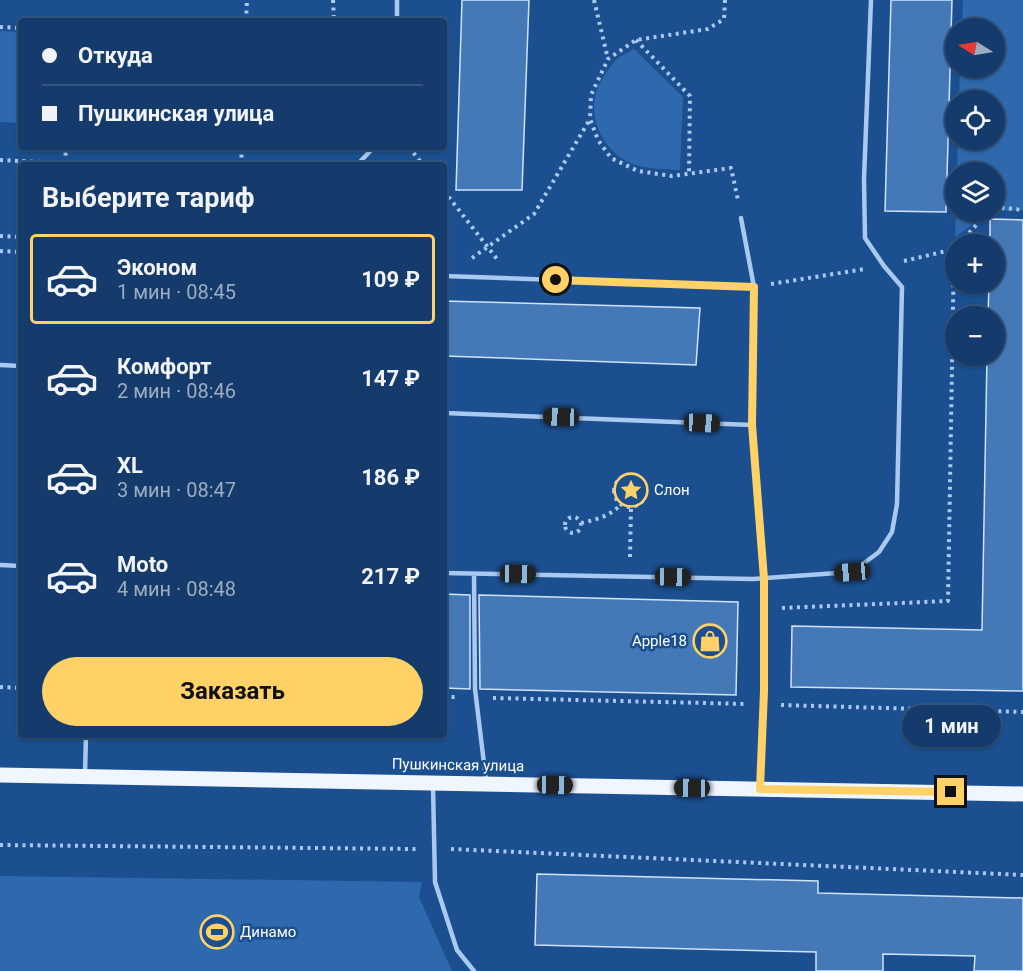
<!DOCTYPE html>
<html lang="ru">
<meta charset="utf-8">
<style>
body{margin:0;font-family:Roboto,sans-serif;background:#214673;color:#f1f3f6;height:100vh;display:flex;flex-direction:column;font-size:22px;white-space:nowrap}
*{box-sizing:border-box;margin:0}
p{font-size:20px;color:#9dadc1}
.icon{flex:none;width:33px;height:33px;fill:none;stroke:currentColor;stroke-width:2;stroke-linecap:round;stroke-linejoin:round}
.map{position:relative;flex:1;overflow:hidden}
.side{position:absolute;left:18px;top:162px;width:429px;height:576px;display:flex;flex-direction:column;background:#143b6b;border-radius:6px;box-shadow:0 2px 4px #0004,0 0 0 2px #33557e}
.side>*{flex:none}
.guide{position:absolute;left:18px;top:18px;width:429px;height:132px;border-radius:6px;box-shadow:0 2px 4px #0004,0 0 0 2px #33557e;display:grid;align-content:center;height:132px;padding:0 24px;background:#143b6b}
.needle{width:39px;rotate:281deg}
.buttons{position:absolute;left:945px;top:18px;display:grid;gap:12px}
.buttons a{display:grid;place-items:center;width:60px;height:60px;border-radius:50%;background:#143b6b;box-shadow:0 2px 4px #0004,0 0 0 2px #33557e;font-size:30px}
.end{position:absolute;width:27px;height:27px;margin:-14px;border:8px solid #ffd166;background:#111;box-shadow:0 0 0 3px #111}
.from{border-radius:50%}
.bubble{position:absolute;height:42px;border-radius:21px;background:#143b6b;box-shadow:0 2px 4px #0004,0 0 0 2px #33557e;font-size:20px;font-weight:700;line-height:42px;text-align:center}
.car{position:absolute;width:18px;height:36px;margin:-18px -9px;border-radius:8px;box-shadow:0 0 4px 2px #0007;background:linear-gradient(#222 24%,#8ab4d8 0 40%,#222 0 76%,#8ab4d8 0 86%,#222 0)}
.guide b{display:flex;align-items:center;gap:21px;height:57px;font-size:22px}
.guide b+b{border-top:2px solid #33557e}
.guide i{width:15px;height:15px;background:#f1f3f6}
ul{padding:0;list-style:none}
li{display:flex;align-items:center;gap:18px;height:90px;margin:0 12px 9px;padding:0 12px;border:3px solid transparent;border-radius:6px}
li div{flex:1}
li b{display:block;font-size:22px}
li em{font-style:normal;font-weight:700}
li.on{border-color:#ffd166}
li>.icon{width:54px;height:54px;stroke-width:1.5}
h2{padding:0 24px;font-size:27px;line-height:72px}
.primary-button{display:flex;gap:12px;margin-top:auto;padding:12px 24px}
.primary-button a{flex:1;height:69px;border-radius:36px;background:#ffd166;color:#111;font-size:24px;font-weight:700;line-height:69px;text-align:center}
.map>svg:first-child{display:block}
.green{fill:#2e69ad}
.building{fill:#4478b7;stroke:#cfe3fa;stroke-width:1.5}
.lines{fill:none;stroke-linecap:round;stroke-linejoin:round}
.path{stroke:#a9c9ee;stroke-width:4;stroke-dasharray:3 4.5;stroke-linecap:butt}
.service{stroke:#a9c9ee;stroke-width:4.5}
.primary{stroke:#f0f6ff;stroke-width:15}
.route{stroke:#ffd166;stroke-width:8}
.labels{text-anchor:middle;stroke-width:5;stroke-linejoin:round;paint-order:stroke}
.poi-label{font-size:15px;fill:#fff;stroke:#1b4f8f;text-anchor:start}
.street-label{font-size:15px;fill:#fff;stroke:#1b4f8f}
</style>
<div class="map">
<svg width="1023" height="971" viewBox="0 0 1023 971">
<rect width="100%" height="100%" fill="#1b4f8f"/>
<!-- green -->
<path class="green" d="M963,0H1023V210L995,211L994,172H957L958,140H994V100H959L960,68H994V28H962Z
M0,31L21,32V123L0,122Z
M634,49L683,97L680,170C664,169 645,169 630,163C605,152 588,120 596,93C598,84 611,64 618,58C623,55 629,52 634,49Z
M956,212H991L955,237Z
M0,876L422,882L419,897L452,971H0Z"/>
<!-- building -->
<path class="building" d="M462,0H529L522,190H456Z
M891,0H952L946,212L885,211Z
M990,219L1023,220V691L791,687L792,626L982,630L987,356H994V316H988L989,284H994V244H990Z
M444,301L700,308L696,365L444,356Z
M444,594L470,595V689L444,688Z
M479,595L738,602L736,695L480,689Z
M537,874L818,881V893L1023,898V971H974L975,956L883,954V971H816V952L535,945Z"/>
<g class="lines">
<!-- path -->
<path class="path" d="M333,0L334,21
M594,0L608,59
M725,0L724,19L708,29L636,40L608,59L591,95L590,119L598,140L611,158L638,171L672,176L731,168L738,200
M246,21L247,0
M0,27L21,28
M636,40L690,96L689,173
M409,147L423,165
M0,160L101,165
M65,163L66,147
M241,165L242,147
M444,191L497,259
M994,207L1023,210
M0,236L21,237
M959,244L988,212
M0,251L21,252
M472,258L534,214L590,119
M904,261L955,249
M771,284L865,269
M614 491a16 16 0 1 1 32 0a16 16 0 1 1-32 0Z
M565 525a8 8 0 1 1 16 0a8 8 0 1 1-16 0Z
M581,523C595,520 611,516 621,504
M630,557L631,507
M782,608L948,601L954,250
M0,687L21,688
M444,697H458
M493,698L746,704
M781,705L1023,712
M0,845L417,849
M451,849L1023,875"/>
<!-- service -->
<path class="service" d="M397,21V0
M357,165L374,147
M741,218L754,287
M444,276L754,287L752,425
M0,365L21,366
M444,413L752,425L764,579V691L760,786
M0,565L21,566
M444,573L753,579L852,572L879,552L892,532L897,504L902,287L884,266L865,238L864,179L871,0
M474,574L475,689L486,780
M85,774L86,735
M433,786L435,882L457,950L474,971"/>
<!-- primary -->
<path class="primary" d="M0,775L1023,794"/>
</g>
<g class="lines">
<!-- route -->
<path class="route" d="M556,280L754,287L752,425L764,579V691L760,789L951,792"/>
</g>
<!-- icons -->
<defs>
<g id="sight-ring" transform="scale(1.725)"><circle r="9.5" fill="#1b4f8f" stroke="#ffd166" stroke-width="1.5"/><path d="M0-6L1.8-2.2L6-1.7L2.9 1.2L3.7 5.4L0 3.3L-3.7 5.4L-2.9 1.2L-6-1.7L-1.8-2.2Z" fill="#ffd166"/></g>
<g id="shop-ring" transform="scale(1.725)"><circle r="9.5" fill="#1b4f8f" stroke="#ffd166" stroke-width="1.5"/><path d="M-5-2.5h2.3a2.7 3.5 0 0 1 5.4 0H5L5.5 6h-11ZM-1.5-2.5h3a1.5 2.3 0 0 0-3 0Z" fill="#ffd166"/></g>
<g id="stadium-ring" transform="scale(1.725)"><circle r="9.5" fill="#1b4f8f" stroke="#ffd166" stroke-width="1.5"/><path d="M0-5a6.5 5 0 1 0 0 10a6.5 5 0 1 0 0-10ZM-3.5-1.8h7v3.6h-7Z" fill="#ffd166"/></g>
</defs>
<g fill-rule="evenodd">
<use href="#sight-ring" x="631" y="490"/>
<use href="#shop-ring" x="710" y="641"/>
<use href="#stadium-ring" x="217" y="932"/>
</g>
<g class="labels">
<!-- poi labels -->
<g class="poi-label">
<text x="654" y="495">Слон</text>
<text x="687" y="646" text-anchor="end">Apple18</text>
<text x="240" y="937">Динамо</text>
</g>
<!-- street labels -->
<g class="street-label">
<text transform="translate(458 765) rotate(1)" y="5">Пушкинская улица</text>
</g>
</g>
</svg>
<div class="buttons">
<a><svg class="needle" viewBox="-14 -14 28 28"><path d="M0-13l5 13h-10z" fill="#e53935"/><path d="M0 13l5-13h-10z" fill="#9dadc1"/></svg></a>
<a><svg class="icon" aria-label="locate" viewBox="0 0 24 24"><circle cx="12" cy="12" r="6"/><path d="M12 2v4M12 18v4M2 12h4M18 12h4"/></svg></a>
<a><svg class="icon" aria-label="layers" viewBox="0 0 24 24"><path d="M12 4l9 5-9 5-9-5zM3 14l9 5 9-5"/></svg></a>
<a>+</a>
<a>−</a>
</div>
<i class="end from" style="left:556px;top:280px"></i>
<i class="end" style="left:951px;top:792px"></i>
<div class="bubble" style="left:902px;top:705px;width:99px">1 мин</div>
<i class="car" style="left:561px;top:417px;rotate:272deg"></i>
<i class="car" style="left:702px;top:423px;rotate:93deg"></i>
<i class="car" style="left:852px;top:572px;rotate:265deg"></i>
<i class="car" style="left:518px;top:574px;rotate:91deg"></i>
<i class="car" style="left:673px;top:577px;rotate:91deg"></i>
<i class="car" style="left:555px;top:785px;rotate:91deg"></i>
<i class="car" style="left:692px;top:788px;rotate:271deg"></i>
<div class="guide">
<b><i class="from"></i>Откуда</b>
<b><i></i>Пушкинская улица</b>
</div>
<section class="side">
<h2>Выберите тариф</h2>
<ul>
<li class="on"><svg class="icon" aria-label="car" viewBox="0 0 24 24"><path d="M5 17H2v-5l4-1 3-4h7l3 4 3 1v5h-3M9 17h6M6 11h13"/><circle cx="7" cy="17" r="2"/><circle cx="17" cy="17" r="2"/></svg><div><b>Эконом</b><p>1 мин · 08:45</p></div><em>109 ₽</em></li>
<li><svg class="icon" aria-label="car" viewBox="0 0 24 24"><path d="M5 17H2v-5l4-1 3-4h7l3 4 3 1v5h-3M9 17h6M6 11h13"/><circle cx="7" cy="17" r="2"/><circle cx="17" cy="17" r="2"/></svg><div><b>Комфорт</b><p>2 мин · 08:46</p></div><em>147 ₽</em></li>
<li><svg class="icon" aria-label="car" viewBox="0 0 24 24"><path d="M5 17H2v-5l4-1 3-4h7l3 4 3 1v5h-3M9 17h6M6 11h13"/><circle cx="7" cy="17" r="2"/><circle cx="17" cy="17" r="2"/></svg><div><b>XL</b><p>3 мин · 08:47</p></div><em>186 ₽</em></li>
<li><svg class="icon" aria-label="car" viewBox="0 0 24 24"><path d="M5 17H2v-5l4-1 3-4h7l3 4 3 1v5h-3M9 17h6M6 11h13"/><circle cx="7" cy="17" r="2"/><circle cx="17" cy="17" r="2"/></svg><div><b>Moto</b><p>4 мин · 08:48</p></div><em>217 ₽</em></li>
</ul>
<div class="primary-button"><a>Заказать</a></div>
</section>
</div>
